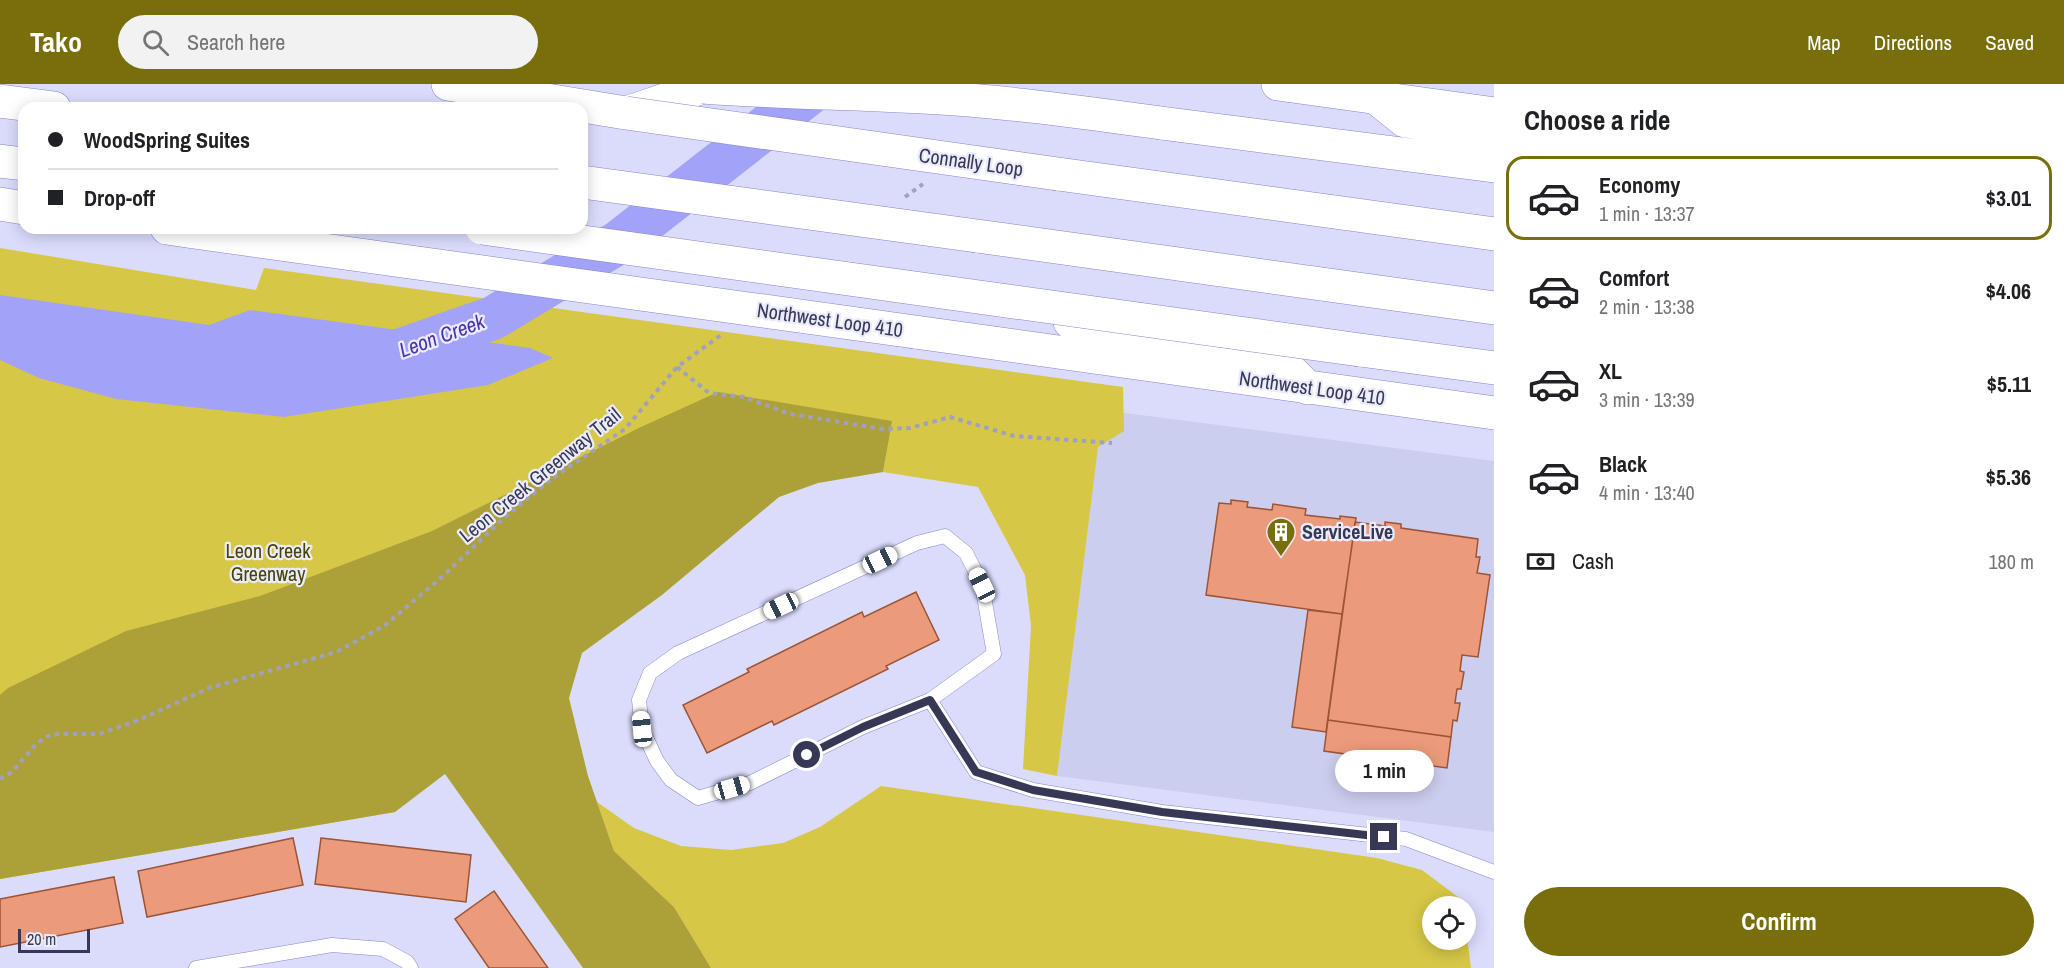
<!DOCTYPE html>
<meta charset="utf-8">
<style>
body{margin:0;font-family:"Archivo Narrow",sans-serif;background:#f2f2f2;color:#202124;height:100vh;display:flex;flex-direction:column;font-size:22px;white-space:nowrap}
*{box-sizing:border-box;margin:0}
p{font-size:20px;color:#757577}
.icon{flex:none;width:33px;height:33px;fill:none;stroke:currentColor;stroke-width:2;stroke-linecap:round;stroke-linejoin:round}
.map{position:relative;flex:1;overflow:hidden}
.details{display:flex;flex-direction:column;background:#fff;width:570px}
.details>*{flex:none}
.hud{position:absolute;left:18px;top:18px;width:570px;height:132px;border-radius:18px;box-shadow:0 3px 15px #0003;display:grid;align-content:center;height:132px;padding:0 30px;background:#fff}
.fabs{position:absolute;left:1422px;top:812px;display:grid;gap:12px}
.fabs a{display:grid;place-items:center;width:54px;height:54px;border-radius:50%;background:#fff;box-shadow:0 3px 15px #0003;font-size:30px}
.scale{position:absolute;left:18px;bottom:15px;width:72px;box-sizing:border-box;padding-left:6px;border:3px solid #373856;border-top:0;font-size:16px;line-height:21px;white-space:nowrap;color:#373856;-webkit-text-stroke:4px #eaebfb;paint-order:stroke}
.end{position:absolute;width:27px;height:27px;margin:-14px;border:8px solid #373856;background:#fff;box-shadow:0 0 0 3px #fff}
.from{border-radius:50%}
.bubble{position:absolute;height:42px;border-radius:21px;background:#fff;box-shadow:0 3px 15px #0003;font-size:20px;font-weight:700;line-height:42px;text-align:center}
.car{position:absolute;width:18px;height:36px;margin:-18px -9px;border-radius:8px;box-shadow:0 0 4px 2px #0007;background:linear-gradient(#fff 24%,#345 0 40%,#fff 0 76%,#345 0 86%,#fff 0)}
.hud b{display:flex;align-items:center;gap:21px;height:57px;font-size:22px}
.hud b+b{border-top:2px solid #e0e0e0}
.hud i{width:15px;height:15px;background:#202124}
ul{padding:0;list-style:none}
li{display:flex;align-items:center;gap:18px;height:84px;margin:0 12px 9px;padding:0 18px;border:3px solid transparent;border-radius:18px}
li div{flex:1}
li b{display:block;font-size:22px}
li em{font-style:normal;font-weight:700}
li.on{border-color:#786e0c}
li>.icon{width:54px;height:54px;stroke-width:1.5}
h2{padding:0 30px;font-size:27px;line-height:72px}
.pay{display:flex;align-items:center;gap:15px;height:66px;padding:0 30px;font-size:22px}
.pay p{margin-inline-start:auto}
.button{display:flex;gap:12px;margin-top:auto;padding:12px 30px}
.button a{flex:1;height:69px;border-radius:36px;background:#786e0c;color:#fff;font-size:24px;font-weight:700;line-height:69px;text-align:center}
header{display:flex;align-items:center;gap:36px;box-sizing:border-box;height:84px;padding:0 30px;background:#786e0c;color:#fff}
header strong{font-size:28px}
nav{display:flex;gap:33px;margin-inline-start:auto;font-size:21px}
.search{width:420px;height:54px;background:#f2f2f2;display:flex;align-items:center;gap:15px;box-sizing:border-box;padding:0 21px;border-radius:33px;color:#757577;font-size:22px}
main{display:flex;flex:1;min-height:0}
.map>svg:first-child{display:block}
.built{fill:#ccceef}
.green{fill:#d6c746}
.forest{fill:#aca138}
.water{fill:#a2a2f9}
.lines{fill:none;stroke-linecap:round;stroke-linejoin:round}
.river{stroke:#a2a2f9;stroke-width:44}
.building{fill:#eb9b7b;stroke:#9c5435;stroke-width:1.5}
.lane-casing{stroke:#8585cd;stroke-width:15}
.secondary-casing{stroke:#8585cd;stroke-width:34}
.highway-casing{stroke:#8585cd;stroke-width:34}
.path{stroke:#a0a1c1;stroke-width:4;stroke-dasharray:4.5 4.5;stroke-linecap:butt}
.lane{stroke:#fff;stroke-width:14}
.secondary{stroke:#fff;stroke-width:33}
.highway{stroke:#fff;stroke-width:33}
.secondary-bridge-casing{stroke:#8585cd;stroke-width:34;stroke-linecap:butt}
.highway-bridge-casing{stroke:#8585cd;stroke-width:34;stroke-linecap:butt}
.secondary-bridge{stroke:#fff;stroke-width:33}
.highway-bridge{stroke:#fff;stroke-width:33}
.route{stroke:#373856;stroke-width:8}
.labels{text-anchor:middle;stroke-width:4.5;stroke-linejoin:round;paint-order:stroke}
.street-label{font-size:20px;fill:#373856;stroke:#eaebfb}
.poi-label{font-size:20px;font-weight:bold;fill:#373856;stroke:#eaebfb;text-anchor:start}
.park-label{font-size:20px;fill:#484207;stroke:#eaebfb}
.water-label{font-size:21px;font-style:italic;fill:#4833af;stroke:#eaebfb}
</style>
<header>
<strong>Tako</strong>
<div class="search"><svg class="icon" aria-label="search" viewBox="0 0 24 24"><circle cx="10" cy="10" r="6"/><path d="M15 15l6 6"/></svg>Search here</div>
<nav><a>Map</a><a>Directions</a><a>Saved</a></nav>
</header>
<main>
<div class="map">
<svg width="1494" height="884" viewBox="0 0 1494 884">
<rect width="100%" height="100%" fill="#dbdcfc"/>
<!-- built -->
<path class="built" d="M1102,326L1494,377V748L1057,692Z"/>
<!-- green -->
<path class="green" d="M0,164L256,206L264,184L1123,303L1124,347L1098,363L1057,692L1023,685L1031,542L1025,491L978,403L883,388L891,338L880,335L591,538L395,728L0,795Z
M881,702L1377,774L1422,786L1462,816L1463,822H1432V855H1466V845L1471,884H711L674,823L614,767L597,718L634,744L681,762L731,766L783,759L820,743Z"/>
<!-- forest -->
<path class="forest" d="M718,308L892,337L883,388L818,399L779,413L662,511L582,569L569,614L588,692L614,767L674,823L711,884H583L445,690L395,728L0,795V611L8,604L126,547L260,512L432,447L641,343Z"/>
<!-- water -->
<path class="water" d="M0,211L209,241L250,226L530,264L553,274L488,301L284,333L116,315L39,294L0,276Z"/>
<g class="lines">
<!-- river -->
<path class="river" d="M387,271L493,234L619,158L821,0"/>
</g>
<!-- building -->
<path class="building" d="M1231,416L1248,418L1247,423L1272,426L1273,420L1306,425L1305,431L1340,435V432L1356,434L1342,530L1206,511L1219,419L1231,420Z
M1355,438L1385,442V438L1401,440V444L1478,455L1476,473H1480L1477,489L1490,491L1478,573L1462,571L1460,587L1464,588L1461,605H1457L1455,619H1460L1457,637L1453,636L1451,653L1328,636Z
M916,508L939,556L886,582L888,585L774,641L772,637L707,669L683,621L749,588L747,585L862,528L864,533Z
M1308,526L1342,530L1326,648L1292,643Z
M1328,636L1451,653L1447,684L1324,667Z
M293,754L303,801L147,833L138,787Z
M321,754L471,771L466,818L315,800Z
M114,793L123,839L0,863V815Z
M494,807L548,884H489L455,835Z"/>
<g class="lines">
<!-- lane casing -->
<g class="lane-casing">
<path id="lane" d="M945,452L966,469L982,501L994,570L930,616L863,643L750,699L698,714L671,696L657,677L642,645L639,616L650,589L678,569L917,459Z
M930,616L976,688L1033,706L1162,728L1406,755L1494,788
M196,884L332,861L383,865L407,878L411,884"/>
</g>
<!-- secondary casing -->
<g class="secondary-casing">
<path id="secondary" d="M1278,0L1494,30
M0,120L24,124
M167,144L194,148
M915,248L1494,329"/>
</g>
<!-- highway casing -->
<g class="highway-casing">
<path id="highway" d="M448,0L626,29L703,3
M1375,13L1405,37L1494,50
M0,17L54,24
M1161,39L1494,82
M0,77L24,80
M1058,90L1494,150
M977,152L1494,224
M1070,238L1164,260L1283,279L1308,304
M1360,266L1494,284"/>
</g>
<!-- path -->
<path class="path" d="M905,113L923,100
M677,283L709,309L744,313L790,330L883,345L910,344L950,333L1014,352L1112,359
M0,695L12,688L36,660L48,652L59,650H99L139,636L209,604L336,568L384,542L443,492L505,433L554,393L625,345L677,283L721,251"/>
<!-- lane -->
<use href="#lane" class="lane"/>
<!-- secondary -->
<use href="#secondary" class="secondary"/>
<!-- highway -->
<use href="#highway" class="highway"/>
<!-- secondary-bridge casing -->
<g class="secondary-bridge-casing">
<path id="secondary-bridge" d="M194,148L915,248"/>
</g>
<!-- highway-bridge casing -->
<g class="highway-bridge-casing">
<path id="highway-bridge" d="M703,3C795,10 888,9 980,17C1041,22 1101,31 1161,39
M626,29L1058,90
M582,98L977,152
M482,144L1360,266"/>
</g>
<!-- secondary-bridge -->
<use href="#secondary-bridge" class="secondary-bridge"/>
<!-- highway-bridge -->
<use href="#highway-bridge" class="highway-bridge"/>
</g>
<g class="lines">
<!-- route -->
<path class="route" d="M807,671L863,643L930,616L976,688L1033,706L1162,728L1384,753"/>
</g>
<!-- icons -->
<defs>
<g id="building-pin" transform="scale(1.5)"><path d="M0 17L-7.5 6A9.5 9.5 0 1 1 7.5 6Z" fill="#786e0c" stroke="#eaebfb"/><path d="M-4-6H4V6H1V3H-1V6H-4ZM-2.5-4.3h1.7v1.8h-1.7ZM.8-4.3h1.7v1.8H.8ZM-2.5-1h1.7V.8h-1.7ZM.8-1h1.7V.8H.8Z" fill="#fff"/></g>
</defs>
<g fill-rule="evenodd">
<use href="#building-pin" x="1281" y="448"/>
</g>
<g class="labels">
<!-- street labels -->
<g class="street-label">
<text transform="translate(971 78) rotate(8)" y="7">Connally Loop</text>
<text transform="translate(830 236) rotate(8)" y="7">Northwest Loop 410</text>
<text transform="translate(1312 304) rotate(8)" y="7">Northwest Loop 410</text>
<text transform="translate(540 391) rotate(-39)" y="7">Leon Creek Greenway Trail</text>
</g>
<!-- poi labels -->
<g class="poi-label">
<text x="1302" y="455">ServiceLive</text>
</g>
<!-- park labels -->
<g class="park-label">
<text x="268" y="474">Leon Creek<tspan x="268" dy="23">Greenway</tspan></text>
</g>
<!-- water labels -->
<g class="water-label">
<text transform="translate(442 252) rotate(-20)" y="7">Leon Creek</text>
</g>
</g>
</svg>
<div class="fabs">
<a><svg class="icon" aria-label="locate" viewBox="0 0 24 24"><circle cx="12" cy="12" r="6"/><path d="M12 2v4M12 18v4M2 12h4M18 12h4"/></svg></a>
</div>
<div class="scale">20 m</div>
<i class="end from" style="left:807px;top:671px"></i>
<i class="end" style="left:1384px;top:753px"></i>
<div class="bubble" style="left:1335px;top:666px;width:99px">1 min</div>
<i class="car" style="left:880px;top:476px;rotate:65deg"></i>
<i class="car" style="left:982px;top:501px;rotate:334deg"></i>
<i class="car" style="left:781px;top:522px;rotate:245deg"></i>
<i class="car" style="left:642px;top:645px;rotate:354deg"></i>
<i class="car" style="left:732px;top:704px;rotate:74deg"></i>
<div class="hud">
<b><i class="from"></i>WoodSpring Suites</b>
<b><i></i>Drop-off</b>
</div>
</div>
<section class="details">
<h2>Choose a ride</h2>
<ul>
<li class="on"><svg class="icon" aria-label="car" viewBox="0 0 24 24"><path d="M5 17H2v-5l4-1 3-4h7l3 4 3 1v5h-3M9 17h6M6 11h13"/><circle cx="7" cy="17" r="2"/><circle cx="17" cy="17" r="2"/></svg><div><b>Economy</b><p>1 min · 13:37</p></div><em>$3.01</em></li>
<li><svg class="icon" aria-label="car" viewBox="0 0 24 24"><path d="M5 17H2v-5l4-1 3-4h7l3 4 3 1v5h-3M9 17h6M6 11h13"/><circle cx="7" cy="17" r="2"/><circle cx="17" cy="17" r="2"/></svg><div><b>Comfort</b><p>2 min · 13:38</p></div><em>$4.06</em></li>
<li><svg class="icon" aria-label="car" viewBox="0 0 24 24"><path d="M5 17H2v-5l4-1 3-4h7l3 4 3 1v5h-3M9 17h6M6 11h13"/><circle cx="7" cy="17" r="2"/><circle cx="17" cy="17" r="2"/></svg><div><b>XL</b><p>3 min · 13:39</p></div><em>$5.11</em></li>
<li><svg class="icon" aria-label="car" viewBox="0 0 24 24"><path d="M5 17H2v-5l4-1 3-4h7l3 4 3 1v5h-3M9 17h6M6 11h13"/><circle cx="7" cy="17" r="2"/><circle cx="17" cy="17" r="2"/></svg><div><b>Black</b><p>4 min · 13:40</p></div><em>$5.36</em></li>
</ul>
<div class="pay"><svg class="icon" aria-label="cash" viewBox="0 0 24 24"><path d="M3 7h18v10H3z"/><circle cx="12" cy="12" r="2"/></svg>Cash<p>180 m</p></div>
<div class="button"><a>Confirm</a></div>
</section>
</main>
